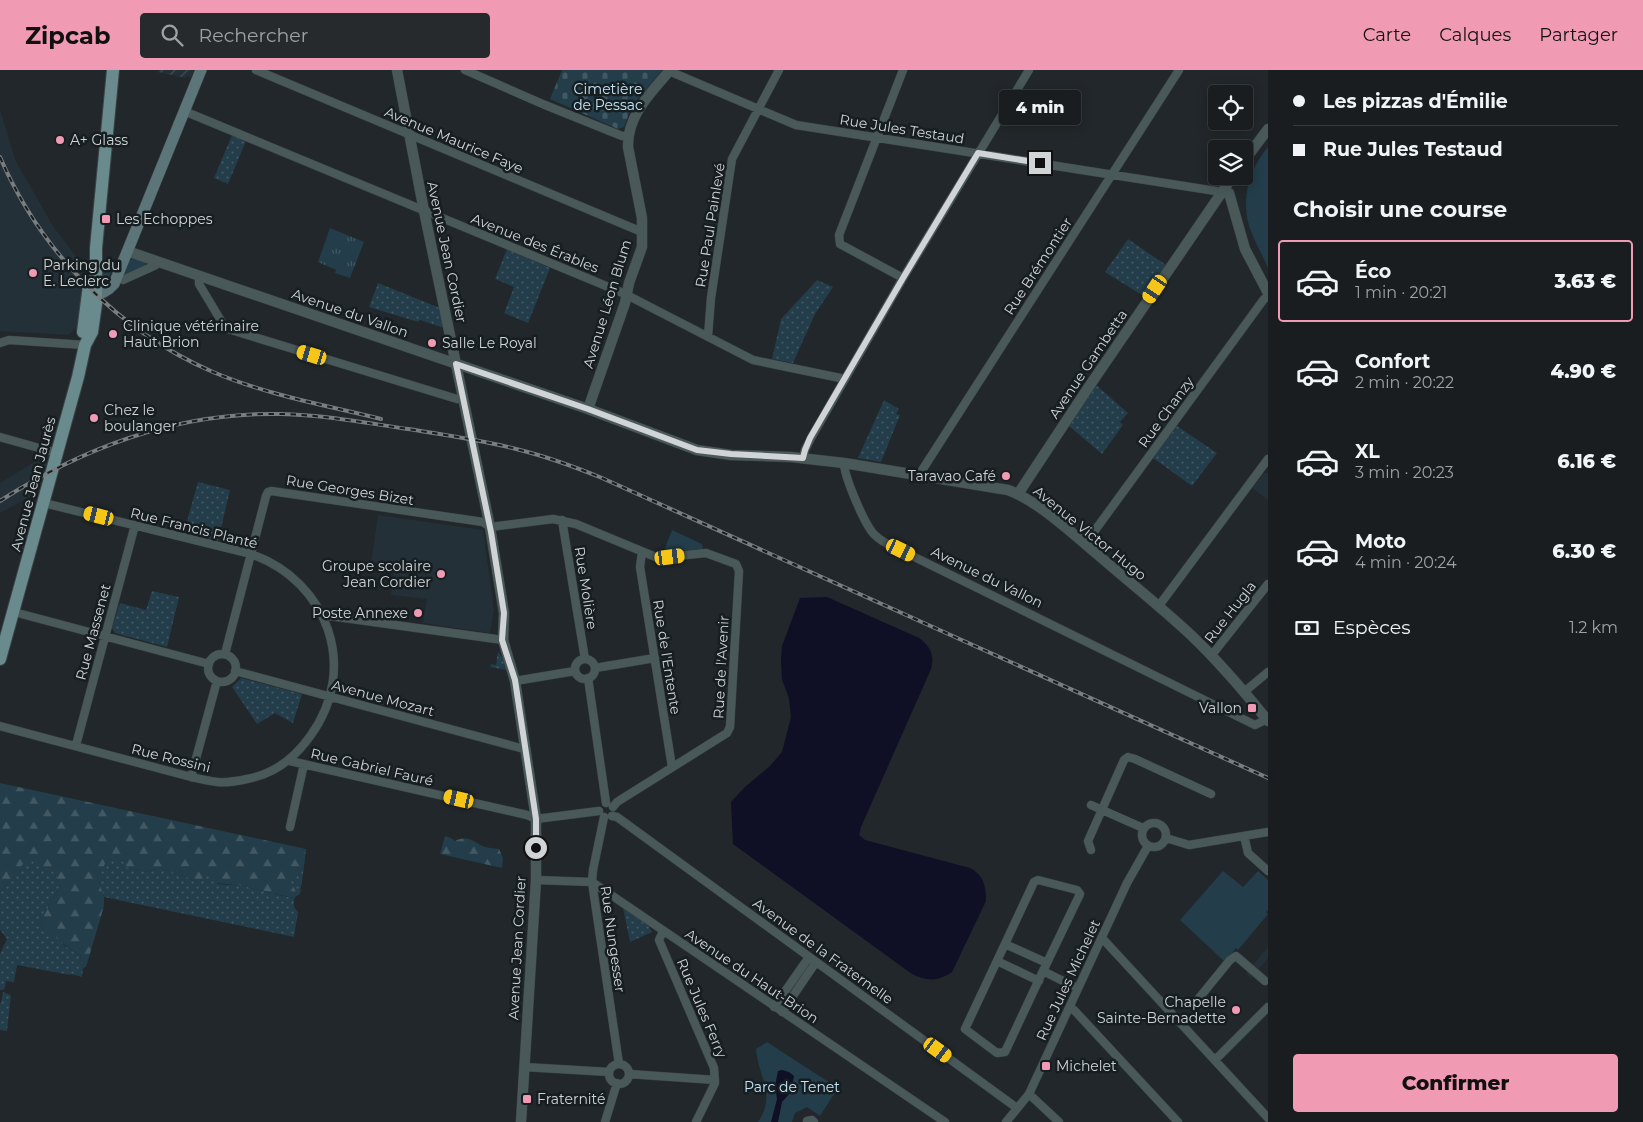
<!DOCTYPE html>
<html lang="fr">
<meta charset="utf-8">
<style>
body{margin:0;font-family:Montserrat,sans-serif;background:#262a2d;color:#f1f3f6;height:100vh;display:flex;flex-direction:column;font-size:19px;white-space:nowrap}
*{box-sizing:border-box;margin:0}
p{font-size:16px;color:#9fa2a5}
.icon{flex:none;width:28px;height:28px;fill:none;stroke:currentColor;stroke-width:2;stroke-linecap:round;stroke-linejoin:round}
.map{position:relative;flex:1;overflow:hidden}
.details{display:flex;flex-direction:column;background:#191d20;width:375px}
.details>*{flex:none}
.hud{display:grid;align-content:center;height:110px;padding:0 25px;background:#191d20}
.tools{position:absolute;left:1208px;top:15px;display:grid;gap:10px}
.tools a{display:grid;place-items:center;width:45px;height:45px;border-radius:5px;background:#191d20;box-shadow:0 2px 12px #0003,0 0 0 1px #373b3e;font-size:25px}
.end{position:absolute;width:22px;height:22px;margin:-11px;border:6px solid #d0d4d6;background:#111;box-shadow:0 0 0 2px #111}
.from{border-radius:50%}
.bubble{position:absolute;height:35px;border-radius:5px;background:#191d20;box-shadow:0 2px 12px #0003,0 0 0 1px #373b3e;font-size:16px;font-weight:800;line-height:35px;text-align:center}
.car{position:absolute;width:15px;height:30px;margin:-15px -8px;border-radius:6px;box-shadow:0 0 4px 1px #0007;background:linear-gradient(#f5c518 24%,#345 0 40%,#f5c518 0 76%,#345 0 86%,#f5c518 0)}
.hud b{display:flex;align-items:center;gap:18px;height:48px;font-size:19px}
.hud b+b{border-top:1px solid #373b3e}
.hud i{width:12px;height:12px;background:#f1f3f6}
ul{padding:0;list-style:none}
li{display:flex;align-items:center;gap:15px;height:82px;margin:0 10px 8px;padding:0 15px;border:2px solid transparent;border-radius:5px}
li div{flex:1}
li b{display:block;font-size:19px}
li em{font-style:normal;font-weight:800}
li.current{border-color:#f19ab4}
li>.icon{width:45px;height:45px;stroke-width:1.5}
h2{padding:0 25px;font-size:22px;line-height:60px}
.pay{display:flex;align-items:center;gap:12px;height:55px;padding:0 25px;font-size:19px}
.pay p{margin-inline-start:auto}
.button{display:flex;gap:10px;margin-top:auto;padding:10px 25px}
.button a{flex:1;height:58px;border-radius:5px;background:#f19ab4;color:#111;font-size:20px;font-weight:800;line-height:58px;text-align:center}
header{display:flex;align-items:center;gap:30px;box-sizing:border-box;height:70px;padding:0 25px;background:#f19ab4;color:#111}
header strong{font-size:24px}
nav{display:flex;gap:28px;margin-inline-start:auto;font-size:18px}
.search{width:350px;height:45px;background:#262a2d;display:flex;align-items:center;gap:12px;box-sizing:border-box;padding:0 18px;border-radius:5px;color:#9fa2a5;font-size:19px}
main{display:flex;flex:1;min-height:0}
.map>svg:first-child{display:block}
.built{fill:#243037}
.industrial{fill:url(#industrial-furrows)}
.grass{fill:url(#grass-tufts)}
.forest{fill:url(#forest-firs)}
.cemetery{fill:url(#cemetery-stones)}
.park{fill:#233d4a}
.garden{fill:url(#garden-dots)}
.water{fill:#0f0f25}
.lines{fill:none;stroke-linecap:round;stroke-linejoin:round}
.minor-casing{stroke:#3d4346;stroke-width:9}
.tertiary-casing{stroke:#3d4346;stroke-width:11}
.secondary-casing{stroke:#3d4346;stroke-width:12}
.primary-casing{stroke:#3d4346;stroke-width:14}
.minor{stroke:#49595a;stroke-width:8}
.tertiary{stroke:#49595a;stroke-width:10}
.secondary{stroke:#5b7578;stroke-width:11}
.primary{stroke:#698b8e;stroke-width:12}
.rail-casing{stroke:#787d7f;stroke-width:4}
.rail{stroke:#171e21;stroke-width:2;stroke-dasharray:5.5;stroke-linecap:butt}
.route{stroke:#d0d4d6;stroke-width:6}
.poi-dot{fill:#f19ab4;stroke:#171e21;stroke-width:2}
.labels{text-anchor:middle;stroke-width:5;stroke-linejoin:round;paint-order:stroke}
.park-label{font-size:14px;fill:#c2e5f7;stroke:#171e21}
.street-label{font-size:14px;fill:#d0d4d6;stroke:#171e21}
.poi-label{font-size:14px;fill:#d0d4d6;stroke:#171e21;text-anchor:start}
</style>
<header>
<strong>Zipcab</strong>
<div class="search"><svg class="icon" aria-label="search" viewBox="0 0 24 24"><circle cx="10" cy="10" r="6"/><path d="M15 15l6 6"/></svg>Rechercher</div>
<nav><a>Carte</a><a>Calques</a><a>Partager</a></nav>
</header>
<main>
<div class="map">
<svg width="1268" height="1052" viewBox="0 0 1268 1052">
<defs>
<pattern id="industrial-furrows" width="10" height="10" patternUnits="userSpaceOnUse" patternTransform="scale(1.25)"><rect width="10" height="10" fill="#243037"/><path d="M-1 1l2-2M0 10L10 0M9 11l2-2" fill="none" stroke="#434d53"/></pattern>
<pattern id="grass-tufts" width="24" height="20" patternUnits="userSpaceOnUse" patternTransform="scale(1.25)"><rect width="24" height="20" fill="#233d4a"/><path d="M3 7l-1-3M5 7V3M7 7l1-3M15 17l-1-3M17 17v-4M19 17l1-3" fill="none" stroke="#425863"/></pattern>
<pattern id="forest-firs" width="22" height="20" patternUnits="userSpaceOnUse" patternTransform="scale(1.25)"><rect width="22" height="20" fill="#233d4a"/><path d="M5 1l3.5 6h-7zM16 11l3.5 6h-7z" fill="#425863"/></pattern>
<pattern id="cemetery-stones" width="16" height="16" patternUnits="userSpaceOnUse" patternTransform="scale(1.25)"><rect width="16" height="16" fill="#233d4a"/><path d="M2 7V4a2 2 0 0 1 4 0v3zM10 15v-3a2 2 0 0 1 4 0v3z" fill="#425863"/></pattern>
<pattern id="garden-dots" width="8" height="8" patternUnits="userSpaceOnUse" patternTransform="scale(1.25)"><rect width="8" height="8" fill="#233d4a"/><path d="M2 2h.1M6 6h.1" fill="none" stroke="#425863" stroke-width="1.8" stroke-linecap="round"/></pattern>
</defs>
<rect width="100%" height="100%" fill="#21272a"/>
<!-- built -->
<path class="built" d="M0,40L15,89L22,102L53,156L85,198L72,217L83,219L77,257L68,265L0,261Z
M36,391L47,394L38,422L0,443V413Z
M1264,403H1268V430L1252,418Z
M378,445L483,460L494,540L490,563L423,553L427,529L391,525L394,497L371,493Z
M1268,877V888L1251,908L1246,903Z"/>
<!-- industrial -->
<path class="industrial" d="M158,0H194L191,7L187,6L186,8L158,2Z"/>
<!-- grass -->
<path class="grass" d="M330,158L364,172L350,208L335,203L336,200L318,192Z
M103,196L113,198L107,212L102,211Z"/>
<!-- forest -->
<path class="forest" d="M0,713L306,779L304,797L295,801L297,822L293,828L243,816L197,811L160,798L146,802L126,797L99,811L104,827V836L86,897L83,898L80,885C65,876 53,865 38,856L62,812L9,811L0,822Z
M445,766L451,768L455,771C466,765 472,770 482,776C487,778 494,778 499,779L503,788L502,798L440,784Z"/>
<!-- cemetery -->
<path class="cemetery" d="M562,0H662L632,36L624,57L618,59L550,29Z"/>
<!-- park -->
<path class="park" d="M1268,77V198C1262,184 1252,167 1248,152C1242,125 1250,98 1268,77Z
M134,188L145,192L146,196L126,205L124,204L130,190Z
M672,460L702,474L703,479L663,483Z
M1223,801L1243,817L1258,801L1268,810V840L1266,842L1268,844L1238,880L1236,878L1225,892L1180,850Z
M767,972L838,1018L820,1046L807,1037L795,1043L792,1052H758C777,1024 758,1007 756,979Z"/>
<!-- garden -->
<path class="garden" d="M232,65L246,71L228,114L214,108Z
M1128,169L1166,195L1145,227L1105,202Z
M507,179L550,198L528,253L504,243L514,217L495,209Z
M817,210L833,217L815,244L793,293L772,289L781,249Z
M378,213L440,238L444,258L420,250L418,252L369,237Z
M1096,315L1128,343L1120,352L1123,355L1102,384L1069,356Z
M884,330L899,339L896,344L900,345L881,392L858,388Z
M1177,356L1217,383L1192,416L1153,388Z
M198,412L230,420L218,471L184,462Z
M152,521L179,527L167,577L115,563L112,558L120,533L146,540Z
M498,581L508,598L507,600L490,597L491,594L496,595Z
M241,608L302,624L293,653L275,643L257,654L232,617Z
M27,789L52,801L62,812L38,856L55,865L65,876L80,885L83,898L82,907L71,904L70,905L17,895L14,912L6,911L5,918L3,920H0V884L7,869L0,860V822Z
M121,789L126,797L146,802L160,798L197,811L210,805L218,814L243,816L292,828L296,822L290,810L295,801L304,797L300,824L295,827C293,833 293,838 298,842L294,867L104,827L99,811L106,790Z
M623,838L648,855L652,862L630,872Z
M3,922L11,925L7,961L0,960V933H1Z"/>
<!-- water -->
<path class="water" d="M827,527L919,568C930,576 935,585 931,599L861,757L859,765L865,770L970,798C984,805 986,817 986,831L952,902C937,912 927,911 912,904L733,774L731,732L745,717L770,696L782,682L791,647L789,628L782,610L781,591L782,576L800,528Z
M782,1000L789,1002L794,1006L791,1022L782,1032L778,1052H771L777,1029L775,1016L778,1001Z"/>
<g class="lines">
<!-- minor casing -->
<g class="minor-casing">
<path id="minor" d="M256,0L642,162
M465,0L545,35L622,66H628
M903,0L839,165L840,174L903,208
M669,1L796,55L1222,122
M184,41L623,223L753,290L845,309
M199,206V214L223,254L228,259L457,329L463,328
M117,207L123,210L156,195L157,191
M708,266L711,228L732,89L779,0
M0,273L9,270L85,275
M0,367L57,383
M803,388L805,380L811,368L903,208L1029,0
M844,393C844,406 862,447 870,459C873,465 878,468 884,472L1255,655L1267,649
M919,405L1179,0
M562,450L585,589
M1085,474L1264,229L1268,227
M642,482L640,497L672,697
M1158,537L1268,389
M14,542L209,594
M323,545L503,570
M225,584L266,426L268,422L271,421L483,452L490,457L553,449L576,454L658,488L706,483L736,494L739,501L730,657L727,663L617,732L613,737
M208 598a14 14 0 1 1 28 0a14 14 0 1 1-28 0Z
M1211,586L1268,514
M575 599a10 10 0 1 1 20 0a10 10 0 1 1-20 0Z
M595,598L655,588
M235,601L524,679
M588,608L606,733
M515,611L575,601
M1244,622L1268,602
M0,656L191,707C200,709 208,711 217,712C227,713 238,711 247,709C275,704 295,688 311,665C359,598 328,511 251,484L44,433
M76,675L135,455
M290,691L527,745L536,749L599,741
M191,707L217,611
M1091,735L1143,758
M612,746L617,747L1017,1038
M604,747L593,800L592,812L619,994
M1142 765a12 12 0 1 1 24 0a12 12 0 1 1-24 0Z
M290,757L304,694
M1244,766L1248,783L1268,801
M1166,768L1189,775L1268,762
M1091,780L1088,771L1124,690L1128,687L1135,689L1211,724
M536,810L592,812L945,1052
M663,861L659,870L714,998L715,1013L696,1052
M1102,868L1268,1048
M1005,874L1047,893
M997,891L1039,911
M1043,901L1005,982L997,983L965,959L1034,812L1038,810L1077,820L1080,824L1043,901L1077,918
M1199,928L1230,890L1236,886L1265,911
M774,937L809,887
M1070,937L1074,940L1178,1052
M782,942L816,892
M1215,990L1268,937
M609 1004a10 10 0 1 1 20 0a10 10 0 1 1-20 0Z
M524,997L609,1002
M629,1004L715,1010
M1029,1024L1059,1052
M807,1051L812,1050L814,1052
M605,1052L617,1013
M1006,1052L1029,1024L1127,813L1148,776"/>
</g>
<!-- tertiary casing -->
<g class="tertiary-casing">
<path id="tertiary" d="M397,0L424,141L490,457L504,543L503,570L515,611L536,749V810L521,1052
M1244,91L1268,59
M1222,122L1229,123L1245,179L1268,223
M127,181L588,339L697,380L731,385L791,387L844,393L1008,420C1038,431 1072,463 1097,484C1128,511 1161,537 1192,566C1219,592 1244,621 1268,651
M588,339L625,233L629,213L642,177V148L628,77C627,45 651,23 670,0
M1018,424L1088,318L1233,106"/>
</g>
<!-- secondary casing -->
<g class="secondary-casing">
<path id="secondary" d="M88,225C99,226 107,222 114,214L201,0"/>
</g>
<!-- primary casing -->
<g class="primary-casing">
<path id="primary" d="M83,262L89,215
M0,589L78,307L85,275L92,262L96,234V178L113,0"/>
</g>
<!-- minor -->
<use href="#minor" class="minor"/>
<!-- tertiary -->
<use href="#tertiary" class="tertiary"/>
<!-- secondary -->
<use href="#secondary" class="secondary"/>
<!-- primary -->
<use href="#primary" class="primary"/>
<!-- rail casing -->
<g class="rail-casing">
<path id="rail" d="M0,87C41,182 118,261 213,302C267,325 325,335 381,349
M0,431C84,377 179,342 281,344C324,345 366,353 408,359C445,365 483,370 520,380C548,387 575,397 602,408L1268,708"/>
</g>
<!-- rail -->
<use href="#rail" class="rail"/>
</g>
<g class="lines">
<!-- route -->
<path class="route" d="M536,778V749L515,610L502,570L504,543L491,462L456,294L588,339L697,380L731,384L803,388L805,380L810,368L903,208L978,83L1040,93"/>
</g>
<!-- markers -->
<g class="poi-dot">
<circle cx="60" cy="70" r="5"/>
<rect x="101" y="144" width="10" height="10" rx="2.5"/>
<circle cx="33" cy="203" r="5"/>
<circle cx="113" cy="264" r="5"/>
<circle cx="432" cy="273" r="5"/>
<circle cx="94" cy="348" r="5"/>
<circle cx="1006" cy="406" r="5"/>
<circle cx="441" cy="504" r="5"/>
<circle cx="418" cy="543" r="5"/>
<rect x="1247" y="633" width="10" height="10" rx="2.5"/>
<circle cx="1236" cy="940" r="5"/>
<rect x="1041" y="991" width="10" height="10" rx="2.5"/>
<rect x="522" y="1024" width="10" height="10" rx="2.5"/>
</g>
<g class="labels">
<!-- park labels -->
<g class="park-label">
<text x="608" y="24">Cimetière<tspan x="608" dy="16">de Pessac</tspan></text>
<text x="792" y="1022">Parc de Tenet</text>
</g>
<!-- street labels -->
<g class="street-label">
<text transform="translate(902 59) rotate(9)" y="5">Rue Jules Testaud</text>
<text transform="translate(454 70) rotate(23)" y="5">Avenue Maurice Faye</text>
<text transform="translate(710 155) rotate(-81)" y="5">Rue Paul Painlevé</text>
<text transform="translate(535 173) rotate(22)" y="5">Avenue des Érables</text>
<text transform="translate(447 182) rotate(78)" y="5">Avenue Jean Cordier</text>
<text transform="translate(1038 196) rotate(-57)" y="5">Rue Brémontier</text>
<text transform="translate(607 234) rotate(-73)" y="5">Avenue Léon Blum</text>
<text transform="translate(350 243) rotate(19)" y="5">Avenue du Vallon</text>
<text transform="translate(1088 294) rotate(-56)" y="5">Avenue Gambetta</text>
<text transform="translate(1166 342) rotate(-54)" y="5">Rue Chanzy</text>
<text transform="translate(33 414) rotate(-75)" y="5">Avenue Jean Jaurès</text>
<text transform="translate(350 420) rotate(9)" y="5">Rue Georges Bizet</text>
<text transform="translate(194 458) rotate(14)" y="5">Rue Francis Planté</text>
<text transform="translate(1090 463) rotate(39)" y="5">Avenue Victor Hugo</text>
<text transform="translate(987 507) rotate(26)" y="5">Avenue du Vallon</text>
<text transform="translate(586 518) rotate(81)" y="5">Rue Molière</text>
<text transform="translate(1230 542) rotate(-52)" y="5">Rue Hugla</text>
<text transform="translate(93 562) rotate(-75)" y="5">Rue Massenet</text>
<text transform="translate(667 587) rotate(81)" y="5">Rue de l'Entente</text>
<text transform="translate(721 597) rotate(-87)" y="5">Rue de l'Avenir</text>
<text transform="translate(383 628) rotate(15)" y="5">Avenue Mozart</text>
<text transform="translate(171 688) rotate(14)" y="5">Rue Rossini</text>
<text transform="translate(372 697) rotate(13)" y="5">Rue Gabriel Fauré</text>
<text transform="translate(613 869) rotate(82)" y="5">Rue Nungesser</text>
<text transform="translate(517 878) rotate(-87)" y="5">Avenue Jean Cordier</text>
<text transform="translate(823 881) rotate(36)" y="5">Avenue de la Fraternelle</text>
<text transform="translate(752 906) rotate(34)" y="5">Avenue du Haut-Brion</text>
<text transform="translate(1068 910) rotate(-65)" y="5">Rue Jules Michelet</text>
<text transform="translate(702 938) rotate(67)" y="5">Rue Jules Ferry</text>
</g>
<!-- poi labels -->
<g class="poi-label">
<text x="70" y="75">A+ Glass</text>
<text x="116" y="154">Les Echoppes</text>
<text x="43" y="200">Parking du<tspan x="43" dy="16">E. Leclerc</tspan></text>
<text x="123" y="261">Clinique vétérinaire<tspan x="123" dy="16">Haut Brion</tspan></text>
<text x="442" y="278">Salle Le Royal</text>
<text x="104" y="345">Chez le<tspan x="104" dy="16">boulanger</tspan></text>
<text x="996" y="411" text-anchor="end">Taravao Café</text>
<text x="431" y="501" text-anchor="end">Groupe scolaire<tspan x="431" dy="16">Jean Cordier</tspan></text>
<text x="408" y="548" text-anchor="end">Poste Annexe</text>
<text x="1242" y="643" text-anchor="end">Vallon</text>
<text x="1226" y="937" text-anchor="end">Chapelle<tspan x="1226" dy="16">Sainte-Bernadette</tspan></text>
<text x="1056" y="1001">Michelet</text>
<text x="537" y="1034">Fraternité</text>
</g>
</g>
</svg>
<div class="tools">
<a><svg class="icon" aria-label="locate" viewBox="0 0 24 24"><circle cx="12" cy="12" r="6"/><path d="M12 2v4M12 18v4M2 12h4M18 12h4"/></svg></a>
<a><svg class="icon" aria-label="layers" viewBox="0 0 24 24"><path d="M12 4l9 5-9 5-9-5zM3 14l9 5 9-5"/></svg></a>
</div>
<i class="end from" style="left:536px;top:778px"></i>
<i class="end" style="left:1040px;top:93px"></i>
<div class="bubble" style="left:999px;top:20px;width:82px">4 min</div>
<i class="car" style="left:1155px;top:219px;rotate:214deg"></i>
<i class="car" style="left:312px;top:285px;rotate:287deg"></i>
<i class="car" style="left:99px;top:446px;rotate:284deg"></i>
<i class="car" style="left:901px;top:480px;rotate:116deg"></i>
<i class="car" style="left:670px;top:487px;rotate:83deg"></i>
<i class="car" style="left:459px;top:729px;rotate:283deg"></i>
<i class="car" style="left:938px;top:980px;rotate:126deg"></i>
</div>
<section class="details">
<div class="hud">
<b><i class="from"></i>Les pizzas d'Émilie</b>
<b><i></i>Rue Jules Testaud</b>
</div>
<h2>Choisir une course</h2>
<ul>
<li class="current"><svg class="icon" aria-label="car" viewBox="0 0 24 24"><path d="M5 17H2v-5l4-1 3-4h7l3 4 3 1v5h-3M9 17h6M6 11h13"/><circle cx="7" cy="17" r="2"/><circle cx="17" cy="17" r="2"/></svg><div><b>Éco</b><p>1 min · 20:21</p></div><em>3.63 €</em></li>
<li><svg class="icon" aria-label="car" viewBox="0 0 24 24"><path d="M5 17H2v-5l4-1 3-4h7l3 4 3 1v5h-3M9 17h6M6 11h13"/><circle cx="7" cy="17" r="2"/><circle cx="17" cy="17" r="2"/></svg><div><b>Confort</b><p>2 min · 20:22</p></div><em>4.90 €</em></li>
<li><svg class="icon" aria-label="car" viewBox="0 0 24 24"><path d="M5 17H2v-5l4-1 3-4h7l3 4 3 1v5h-3M9 17h6M6 11h13"/><circle cx="7" cy="17" r="2"/><circle cx="17" cy="17" r="2"/></svg><div><b>XL</b><p>3 min · 20:23</p></div><em>6.16 €</em></li>
<li><svg class="icon" aria-label="car" viewBox="0 0 24 24"><path d="M5 17H2v-5l4-1 3-4h7l3 4 3 1v5h-3M9 17h6M6 11h13"/><circle cx="7" cy="17" r="2"/><circle cx="17" cy="17" r="2"/></svg><div><b>Moto</b><p>4 min · 20:24</p></div><em>6.30 €</em></li>
</ul>
<div class="pay"><svg class="icon" aria-label="cash" viewBox="0 0 24 24"><path d="M3 7h18v10H3z"/><circle cx="12" cy="12" r="2"/></svg>Espèces<p>1.2 km</p></div>
<div class="button"><a>Confirmer</a></div>
</section>
</main>
